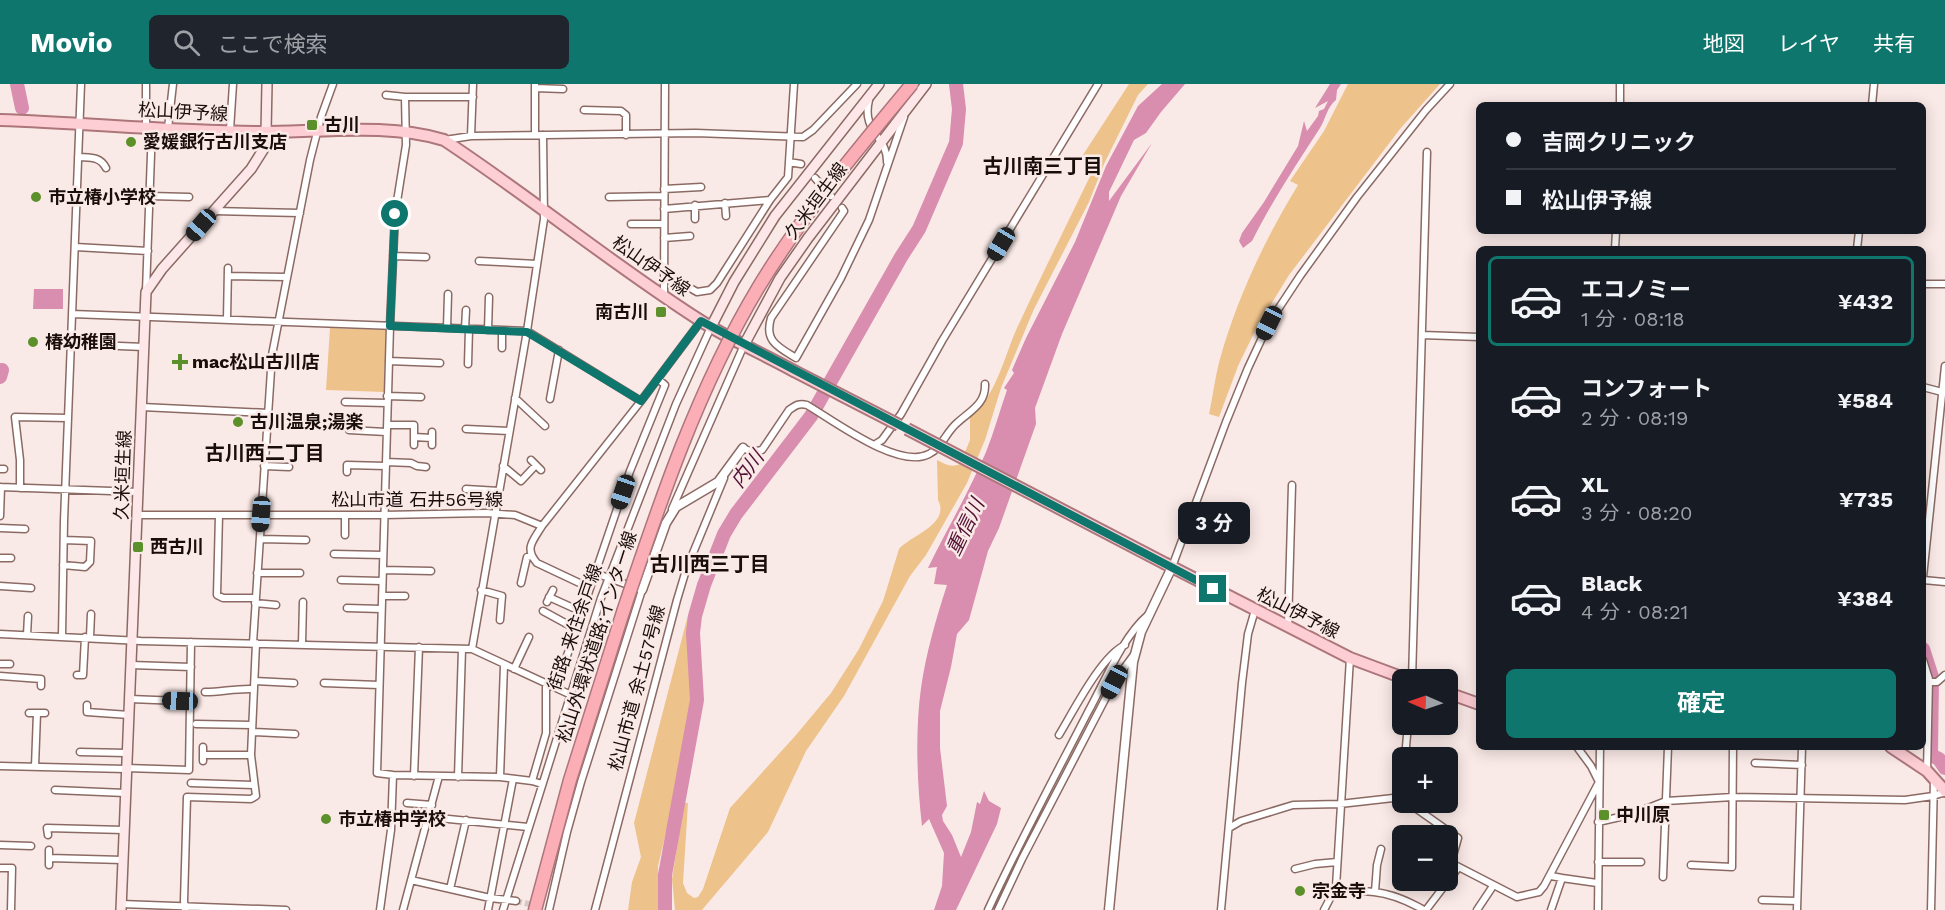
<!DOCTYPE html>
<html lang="ja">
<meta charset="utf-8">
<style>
body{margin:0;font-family:"Work Sans","Noto Sans JP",sans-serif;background:#20242c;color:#f1f3f6;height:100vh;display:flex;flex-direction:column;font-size:22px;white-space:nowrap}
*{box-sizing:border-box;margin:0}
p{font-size:20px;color:#9ea1a6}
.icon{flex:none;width:33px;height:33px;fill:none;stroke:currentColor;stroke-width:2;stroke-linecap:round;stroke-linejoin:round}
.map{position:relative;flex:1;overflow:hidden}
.sheet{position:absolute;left:1476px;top:162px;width:450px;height:504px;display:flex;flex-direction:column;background:#171b24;border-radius:9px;box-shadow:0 3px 15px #0003}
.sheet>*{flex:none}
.top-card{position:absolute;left:1476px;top:18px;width:450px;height:132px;border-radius:9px;box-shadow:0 3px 15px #0003;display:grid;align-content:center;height:132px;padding:0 30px;background:#171b24}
.needle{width:39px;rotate:272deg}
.buttons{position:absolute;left:1392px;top:585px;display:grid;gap:12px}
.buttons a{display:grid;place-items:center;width:66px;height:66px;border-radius:9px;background:#171b24;box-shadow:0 3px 15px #0003;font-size:30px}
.end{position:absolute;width:27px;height:27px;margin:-14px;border:8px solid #0f766e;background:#fff;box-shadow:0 0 0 3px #fff}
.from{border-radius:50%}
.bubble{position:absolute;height:42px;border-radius:9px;background:#171b24;box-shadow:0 3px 15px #0003;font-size:20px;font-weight:700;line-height:42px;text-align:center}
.car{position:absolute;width:18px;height:36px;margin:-18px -9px;border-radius:8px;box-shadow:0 0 4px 2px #0007;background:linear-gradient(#222 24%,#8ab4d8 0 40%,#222 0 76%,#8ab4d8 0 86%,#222 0)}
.top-card b{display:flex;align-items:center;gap:21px;height:57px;font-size:22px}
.top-card b+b{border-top:2px solid #363941}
.top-card i{width:15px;height:15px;background:#f1f3f6}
ul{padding:10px 0 0;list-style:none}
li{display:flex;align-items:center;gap:18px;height:90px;margin:0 12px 9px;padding:0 18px;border:3px solid transparent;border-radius:9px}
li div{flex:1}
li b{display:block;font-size:22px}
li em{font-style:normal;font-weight:700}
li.selected{border-color:#0f766e}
li>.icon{width:54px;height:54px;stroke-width:1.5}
.primary-button{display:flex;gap:12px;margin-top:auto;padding:12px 30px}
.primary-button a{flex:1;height:69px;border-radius:9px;background:#0f766e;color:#fff;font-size:24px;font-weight:700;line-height:69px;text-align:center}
header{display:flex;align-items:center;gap:36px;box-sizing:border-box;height:84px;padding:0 30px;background:#0f766e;color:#fff}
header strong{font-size:28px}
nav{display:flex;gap:33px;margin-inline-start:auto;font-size:21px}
.search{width:420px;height:54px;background:#20242c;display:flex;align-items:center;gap:15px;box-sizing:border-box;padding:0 21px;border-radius:9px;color:#9ea1a6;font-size:22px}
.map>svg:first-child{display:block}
.green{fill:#eec28b}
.water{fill:#d98daf}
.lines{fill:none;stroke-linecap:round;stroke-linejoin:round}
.river{stroke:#d98daf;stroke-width:14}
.minor-tunnel{stroke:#d8c9c6;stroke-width:6;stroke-dasharray:6 3;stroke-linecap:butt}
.minor-casing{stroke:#8b6a64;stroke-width:9}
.tertiary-casing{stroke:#8b6a64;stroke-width:11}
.secondary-casing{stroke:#8b6a64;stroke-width:12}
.primary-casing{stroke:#ad767b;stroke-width:14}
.motorway-casing{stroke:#ad767b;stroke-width:15}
.minor{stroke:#fff;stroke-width:6}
.tertiary{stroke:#fff;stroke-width:8}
.secondary{stroke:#fee7e9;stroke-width:9}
.primary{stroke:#fdced4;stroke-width:10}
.motorway{stroke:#fcaeb7;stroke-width:12}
.primary-bridge-casing{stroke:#ad767b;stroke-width:14;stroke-linecap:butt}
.motorway-bridge-casing{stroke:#ad767b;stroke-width:15;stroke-linecap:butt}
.primary-bridge{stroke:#fdced4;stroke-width:10}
.motorway-bridge{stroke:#fcaeb7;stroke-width:12}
.route{stroke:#0f766e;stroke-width:8}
.poi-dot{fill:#5b902a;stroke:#faeae7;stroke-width:2}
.labels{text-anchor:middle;stroke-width:5;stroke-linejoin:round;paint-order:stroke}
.street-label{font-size:18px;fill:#1a0e0b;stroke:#faeae7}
.poi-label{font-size:18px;font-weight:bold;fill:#1a0e0b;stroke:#faeae7;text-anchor:start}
.neighbourhood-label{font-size:20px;font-weight:bold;fill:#1a0e0b;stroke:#faeae7}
.water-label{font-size:20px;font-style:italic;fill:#531035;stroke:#faeae7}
</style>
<header>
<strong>Movio</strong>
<div class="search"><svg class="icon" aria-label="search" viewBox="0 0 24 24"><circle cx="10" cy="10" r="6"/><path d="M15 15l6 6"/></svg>ここで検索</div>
<nav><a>地図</a><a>レイヤ</a><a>共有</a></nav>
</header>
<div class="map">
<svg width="1945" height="826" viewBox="0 0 1945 826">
<rect width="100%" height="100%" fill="#faeae7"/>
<!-- green -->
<path class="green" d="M1129,0H1148L1138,11L1104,80L1089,118L1034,225L1001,304L985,356L967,399L926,471L910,492L844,612L806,667L768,748L702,826H675L672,795L684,719H688L683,799L687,809L694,814L698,813L703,805L730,724L796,651L831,609L859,565L883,517L899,465C910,452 951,440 938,416L937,376C945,380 951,384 960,380L970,356V333C996,313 1004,273 1017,244C1042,190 1069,136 1095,82L1081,74Z
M1348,0H1440L1400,45L1289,191L1256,245L1238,282L1219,333L1209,330C1213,312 1215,293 1220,275C1237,214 1265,155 1298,101L1290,97L1324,47Z
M330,244L386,246L384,308L326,306Z
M688,531L690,597L694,617L677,702L658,782L659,826H628L632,798L641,773L634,739Z"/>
<!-- water -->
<path class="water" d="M1162,0H1185L1161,28L1146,49L1134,56L1109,108V117L1152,59L1121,112L1062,250L1035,324L1036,340L999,444L988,467L969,536L957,550L951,583L940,627V664L947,722L942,731L943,737L952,751L961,773L971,748L977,718L980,720L984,707L989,717L1001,724L997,740L956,826H934L942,802L944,769L929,735L922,742C917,699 915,648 921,604C926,569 936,535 947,501L934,500L937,483L928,484C947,445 969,408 986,368C994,348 1000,326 1007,306L1004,304L1014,289L1012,286L1026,254L1075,158L1106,82L1138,22Z
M1330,0H1341L1337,6L1336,16C1327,23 1326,34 1320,44C1296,81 1272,117 1252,157L1243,164L1239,157L1242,149L1264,118L1298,62L1304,37L1307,47L1318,32L1319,27L1324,25L1328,17L1315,24Z
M34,205H63V225H33Z"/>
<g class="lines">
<!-- river -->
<path class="river" d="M17,0L22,24
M0,293L2,286
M1923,565L1932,593L1931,671L1939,675L1945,684
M665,826V791L697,616L693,549L695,532L704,501L724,450L736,430L811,332L901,173L919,145L956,59L959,25L956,0"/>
<!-- minor-tunnel -->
<path class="minor-tunnel" d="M516,817L538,822"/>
<!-- minor casing -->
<g class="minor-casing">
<path id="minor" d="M146,0V43
M535,0V51
M794,0L789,78L801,80
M535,4L563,5
M386,11L405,13
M473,13H405L406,61L395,130L390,242L377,689L393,691L500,693L532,697L542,700
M869,16C861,48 888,53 887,78
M1620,21V0
M1872,21L1874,0
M584,26L621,27L626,31V51
M168,44L173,0
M230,46L233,0
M471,52L473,0
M445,56L471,52L696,49L803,53L813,46L857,0
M78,73C90,74 100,72 106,84
M815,94L831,112
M664,105L701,103
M150,112L189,113
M609,113L664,112
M725,119L726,132
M695,121V135
M842,124L844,127L771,234C764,257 778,263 796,274L841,194L869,136L904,33
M664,125L770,116L788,93L789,78
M214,127L300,129
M631,140H664
M664,154L690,152
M75,163L148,167
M1615,165L1616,147
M1857,165L1859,147
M393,172L426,173
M479,177L537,180
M664,189L697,208L710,206L717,199L770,116
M229,192L287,193
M1923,200H1945
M146,207L152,43
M664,211L665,0
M72,230L527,247L641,317
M227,235L228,184
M447,244L448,210
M465,245L466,226
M488,246L489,213
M1422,251L1479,253
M71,260L144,263
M502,264V246
M389,277L440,279
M468,280L469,245
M1923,303L1942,308
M387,312L421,313
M515,314L545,342
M550,315L559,266
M345,318L387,319
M142,323L268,329
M387,341H414V361
M466,345L509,347
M349,346L386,348
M414,353L432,354
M432,361V348
M874,361L882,356L901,330L942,257L1098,0
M743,364L752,368L762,366L789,326C796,321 799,319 807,321C834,337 899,386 929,370C942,364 946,348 957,339C970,327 986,320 985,300
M531,376L541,386
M386,378L411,379L417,382L426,383
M264,382L289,383
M503,382L521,397L536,381
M0,385H4
M347,388V381L386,382
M0,403L139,408
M20,404V376L15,333L68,334
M466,405L499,407
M672,425L744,261
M138,431H384L486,429L515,431L542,442L641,317L701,237
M219,431L217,511L223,514H256
M0,432L1,403
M542,442C533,457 524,464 537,479L590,504
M0,444L25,445
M345,451V431
M260,455L306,456
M334,470L383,471
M0,474H11
M63,481L85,483L90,478L91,457L64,456
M1172,483L1226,338L1248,284L1269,239L1300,192L1357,113L1426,26L1450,0
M383,486L431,487
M257,489H300
M1923,493L1945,282
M341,496L382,497
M1923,496L1945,498
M521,499L527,473L531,472
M0,502L31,504
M481,506L502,512L500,536
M382,512H405
M549,513L582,528
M547,518L553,506
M255,519L276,521
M347,524L381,525
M543,527L576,545
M1288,543L1292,401
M0,550L141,557L472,565L569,610
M27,551L28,532
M62,552L64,437L81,0
M90,553L91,530
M253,559L272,271L310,76L321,33L333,0
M302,560L303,518
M472,565L527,247L544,135L543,51
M1923,576L1929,595L1927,687
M0,580H10
M131,581L191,583
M514,585L529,553
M77,591H83L85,553
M0,592L41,595V602
M1412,596L1427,68
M255,597L294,599
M1929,598H1937L1945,591
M324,599L379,601
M556,604L630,387L665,301L658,295
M205,608C222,608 236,604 254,605
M130,615L180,617
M87,621V628L129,631
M29,629H45
M196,640L252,641
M252,648L295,650
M1059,651C1073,628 1101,572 1125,561
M203,663V677
M1577,663L1591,682L1599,698
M80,668L127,669
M203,671H251
M1405,674L1408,640
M1755,679L1802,681
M0,682L126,685
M35,683L37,629
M126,684L189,686L191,558
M414,692L419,563
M458,693L462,565
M500,693L504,581
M532,697L546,649V600
M191,699L253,701
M55,706L125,709
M1407,718L1458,754L1451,779L1517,813L1539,808L1544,802L1599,698
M407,719L432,721
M429,733L528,743
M1598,738L1633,730L1666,717L1733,713L1905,716L1933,712L1945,708
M1229,744L1241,737L1293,721L1340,720L1402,713
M48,751L47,744L124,746
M0,761L31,762
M49,774L123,776
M1598,778H1641
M49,781V766
M1691,781L1732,783L1733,663
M0,784H12L11,826
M1295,785L1315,780L1337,778
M1551,792L1562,794L1551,826
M1663,793L1668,663
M1562,794L1597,799
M411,796L490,814L516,817
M1336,803L1350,574
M450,805L466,736
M1375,808L1377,781L1381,765
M1762,816L1797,817
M121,820L286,826
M185,826L184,817L187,713L251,715L256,712L251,671L256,559
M380,826L391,746L393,691
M403,826L439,692
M488,826L513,695
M503,826L601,514L676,320L711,243
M549,826L567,748L581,698L642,506L595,489
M595,826L677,516L686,486L724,394
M988,826C1019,759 1054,694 1088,628C1104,599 1123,552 1148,531
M998,826L1022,775L1114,598L1133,572
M1221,826L1242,599L1248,550L1255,526
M1324,826L1336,803C1348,809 1361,806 1374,808C1393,810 1408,817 1424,826
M1426,826L1458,784
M1477,826L1493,802
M1598,826L1600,663
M1797,826L1802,663
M1931,826L1934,695"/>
</g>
<!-- tertiary casing -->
<g class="tertiary-casing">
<path id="tertiary" d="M642,506L666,439L676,423L718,398L743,364
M1109,826L1133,578L1141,548L1172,483"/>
</g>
<!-- secondary casing -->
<g class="secondary-casing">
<path id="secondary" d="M711,243L734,198L775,132L879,0
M744,261L780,194L808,154L926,0
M121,826L146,208L162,185L251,85L263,66L266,48L267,0"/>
</g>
<!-- primary casing -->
<g class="primary-casing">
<path id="primary" d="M0,36C89,39 177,48 266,48C322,48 390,39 444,56C532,114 613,181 701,237C731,256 763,270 794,287
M1166,480L1350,574L1409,596
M1448,609L1479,620
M1891,663L1927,687L1945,707"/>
</g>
<!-- motorway casing -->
<g class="motorway-casing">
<path id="motorway" d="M535,826L570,696L623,528"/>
</g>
<!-- minor -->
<use href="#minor" class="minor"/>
<!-- tertiary -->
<use href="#tertiary" class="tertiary"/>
<!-- secondary -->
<use href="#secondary" class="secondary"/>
<!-- primary -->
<use href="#primary" class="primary"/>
<!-- motorway -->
<use href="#motorway" class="motorway"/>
<!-- primary-bridge casing -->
<g class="primary-bridge-casing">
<path id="primary-bridge" d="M794,287L899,341
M907,345L1166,480"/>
</g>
<!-- motorway-bridge casing -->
<g class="motorway-bridge-casing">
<path id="motorway-bridge" d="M623,528C660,417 698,304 758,204C802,131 858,65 912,0"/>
</g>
<!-- primary-bridge -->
<use href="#primary-bridge" class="primary-bridge"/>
<!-- motorway-bridge -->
<use href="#motorway-bridge" class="motorway-bridge"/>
</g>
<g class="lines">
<!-- route -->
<path class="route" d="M395,130L390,242L527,248L641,317L701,237L1213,505"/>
</g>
<!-- markers -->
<g class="poi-dot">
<rect x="306" y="35" width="12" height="12" rx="3"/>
<circle cx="131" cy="58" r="6"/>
<circle cx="36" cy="113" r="6"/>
<rect x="655" y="222" width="12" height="12" rx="3"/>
<circle cx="33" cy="258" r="6"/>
<path d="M177 269h6v6h6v6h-6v6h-6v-6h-6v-6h6z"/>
<circle cx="238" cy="338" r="6"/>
<rect x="132" y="457" width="12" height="12" rx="3"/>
<rect x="1598" y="725" width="12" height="12" rx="3"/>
<circle cx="326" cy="735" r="6"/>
<circle cx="1300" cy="807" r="6"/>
</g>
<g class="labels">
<!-- street labels -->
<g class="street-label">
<text transform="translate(183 28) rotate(3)" y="6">松山伊予線</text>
<text transform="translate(816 117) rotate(-53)" y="6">久米垣生線</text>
<text transform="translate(651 182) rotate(35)" y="6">松山伊予線</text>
<text transform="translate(123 391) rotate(-88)" y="6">久米垣生線</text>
<text x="417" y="422">松山市道 石井56号線</text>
<text transform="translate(1298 529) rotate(27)" y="6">松山伊予線</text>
<text transform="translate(575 543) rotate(-71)" y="6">街路 来住余戸線</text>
<text transform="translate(597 553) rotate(-72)" y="6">松山外環状道路;インター線</text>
<text transform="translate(637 604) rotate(-75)" y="6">松山市道 余土57号線</text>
</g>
<!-- poi labels -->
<g class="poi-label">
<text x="324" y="47">古川</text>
<text x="143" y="64">愛媛銀行古川支店</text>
<text x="48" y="119">市立椿小学校</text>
<text x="649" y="234" text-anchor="end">南古川</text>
<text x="45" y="264">椿幼稚園</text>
<text x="192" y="284">mac松山古川店</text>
<text x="250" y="344">古川温泉;湯楽</text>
<text x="150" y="469">西古川</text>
<text x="1616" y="737">中川原</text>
<text x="338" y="741">市立椿中学校</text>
<text x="1312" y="813">宗金寺</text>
</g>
<!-- neighbourhood labels -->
<g class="neighbourhood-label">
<text x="1043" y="89">古川南三丁目</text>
<text x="265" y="376">古川西二丁目</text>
<text x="710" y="487">古川西三丁目</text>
</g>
<!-- water labels -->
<g class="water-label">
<text transform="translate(747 385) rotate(-53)" y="7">内川</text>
<text transform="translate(965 443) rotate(-64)" y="7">重信川</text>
</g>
</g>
</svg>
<div class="buttons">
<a><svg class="needle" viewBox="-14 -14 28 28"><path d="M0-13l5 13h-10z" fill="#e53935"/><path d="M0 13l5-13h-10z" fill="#9ea1a6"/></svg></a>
<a>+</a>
<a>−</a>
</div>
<i class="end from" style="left:395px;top:130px"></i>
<i class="end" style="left:1213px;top:505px"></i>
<div class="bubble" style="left:1178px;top:418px;width:72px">3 分</div>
<i class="car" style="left:201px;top:141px;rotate:221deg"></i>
<i class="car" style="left:1001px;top:160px;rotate:211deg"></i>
<i class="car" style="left:1269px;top:239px;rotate:206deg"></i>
<i class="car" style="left:623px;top:408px;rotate:199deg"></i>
<i class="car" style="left:261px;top:430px;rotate:184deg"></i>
<i class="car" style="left:1114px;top:598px;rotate:208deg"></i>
<i class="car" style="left:180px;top:617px;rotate:272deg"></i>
<div class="top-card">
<b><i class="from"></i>吉岡クリニック</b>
<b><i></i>松山伊予線</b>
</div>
<section class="sheet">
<ul>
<li class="selected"><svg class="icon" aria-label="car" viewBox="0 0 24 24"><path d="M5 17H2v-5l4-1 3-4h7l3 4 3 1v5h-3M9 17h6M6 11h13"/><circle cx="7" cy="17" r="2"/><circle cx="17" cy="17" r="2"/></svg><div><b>エコノミー</b><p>1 分 · 08:18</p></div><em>¥432</em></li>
<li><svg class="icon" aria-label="car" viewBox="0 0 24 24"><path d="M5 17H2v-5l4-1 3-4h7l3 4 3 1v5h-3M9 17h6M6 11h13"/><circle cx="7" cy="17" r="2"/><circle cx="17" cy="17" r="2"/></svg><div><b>コンフォート</b><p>2 分 · 08:19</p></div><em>¥584</em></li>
<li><svg class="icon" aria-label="car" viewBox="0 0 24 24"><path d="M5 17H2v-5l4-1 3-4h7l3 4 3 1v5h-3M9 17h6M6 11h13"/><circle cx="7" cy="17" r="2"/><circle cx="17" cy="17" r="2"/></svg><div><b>XL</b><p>3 分 · 08:20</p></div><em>¥735</em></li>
<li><svg class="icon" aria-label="car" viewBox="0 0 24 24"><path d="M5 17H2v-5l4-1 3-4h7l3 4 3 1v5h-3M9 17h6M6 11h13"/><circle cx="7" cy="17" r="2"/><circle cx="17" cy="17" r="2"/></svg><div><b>Black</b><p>4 分 · 08:21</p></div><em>¥384</em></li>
</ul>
<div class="primary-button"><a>確定</a></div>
</section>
</div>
